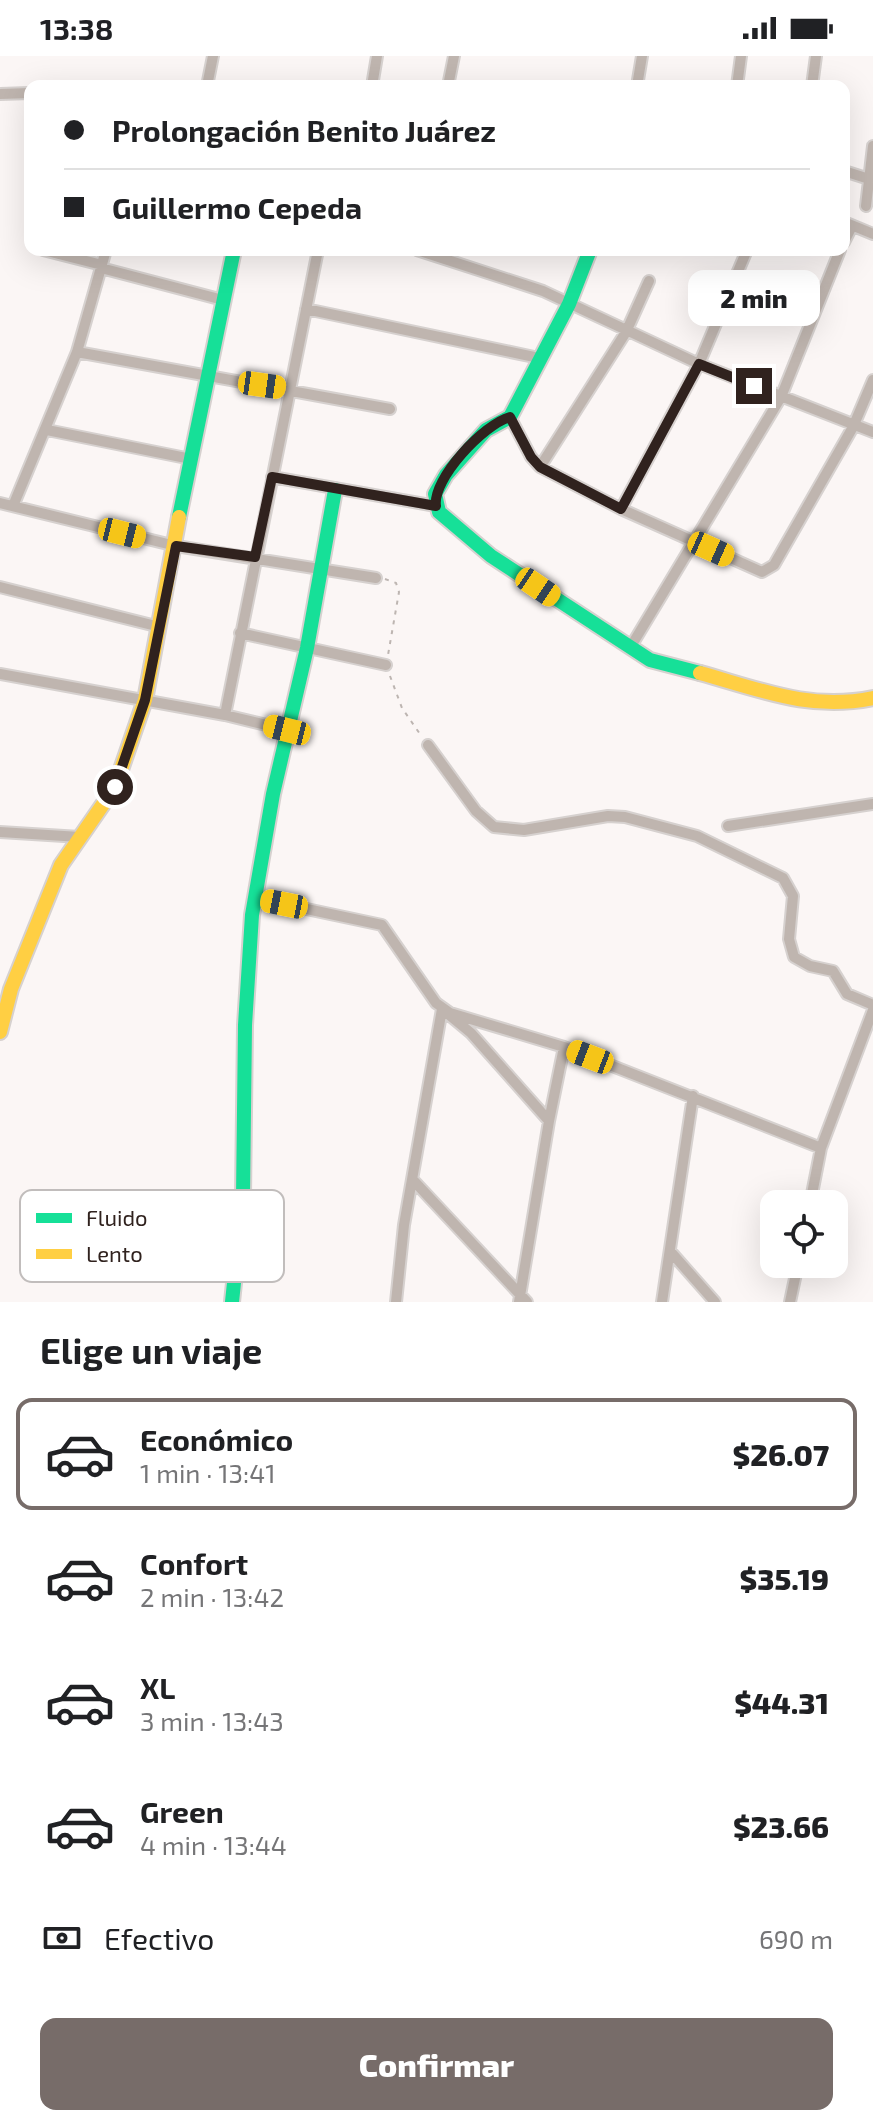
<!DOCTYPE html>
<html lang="es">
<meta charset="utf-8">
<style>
body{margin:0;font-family:"Exo 2",sans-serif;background:#f2f2f2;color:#202124;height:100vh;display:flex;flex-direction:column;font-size:30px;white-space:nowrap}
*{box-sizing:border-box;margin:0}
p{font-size:26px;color:#757577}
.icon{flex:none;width:44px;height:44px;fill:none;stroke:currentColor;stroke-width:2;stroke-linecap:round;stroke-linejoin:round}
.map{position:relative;height:1246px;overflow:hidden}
.sheet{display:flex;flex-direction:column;background:#fff;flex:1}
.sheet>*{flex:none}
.top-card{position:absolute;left:24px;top:24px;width:826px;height:176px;border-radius:16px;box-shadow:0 8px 32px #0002;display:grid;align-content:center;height:176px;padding:0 40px;background:#fff}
.fabs{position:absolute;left:760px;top:1134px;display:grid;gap:16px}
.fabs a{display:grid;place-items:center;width:88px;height:88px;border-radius:16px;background:#fff;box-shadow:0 8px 32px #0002;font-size:40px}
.end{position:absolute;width:36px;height:36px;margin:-18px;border:10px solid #30221e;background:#fff;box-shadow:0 0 0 4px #fff}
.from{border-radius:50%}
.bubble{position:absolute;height:56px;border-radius:16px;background:#fff;box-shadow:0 8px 32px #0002;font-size:26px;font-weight:800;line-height:56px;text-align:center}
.car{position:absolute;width:24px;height:48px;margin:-24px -12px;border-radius:10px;box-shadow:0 0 6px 2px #0007;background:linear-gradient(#f5c518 24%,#345 0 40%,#f5c518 0 76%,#345 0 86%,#f5c518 0)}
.top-card b{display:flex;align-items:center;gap:28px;height:76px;font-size:30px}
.top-card b+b{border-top:2px solid #e0e0e0}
.top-card i{width:20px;height:20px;background:#202124}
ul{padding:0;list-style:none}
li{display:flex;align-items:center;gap:24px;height:112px;margin:0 16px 12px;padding:0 24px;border:4px solid transparent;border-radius:16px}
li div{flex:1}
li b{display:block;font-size:30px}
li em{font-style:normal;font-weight:800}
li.active{border-color:#776c69}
li>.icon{width:72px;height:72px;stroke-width:1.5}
h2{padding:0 40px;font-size:36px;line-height:96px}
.pay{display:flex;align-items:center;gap:20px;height:88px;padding:0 40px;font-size:30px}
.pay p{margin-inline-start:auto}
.button{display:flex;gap:16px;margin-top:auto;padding:16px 40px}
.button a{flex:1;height:92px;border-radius:16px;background:#776c69;color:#fff;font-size:32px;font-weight:800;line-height:92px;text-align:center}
.status{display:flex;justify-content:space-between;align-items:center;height:56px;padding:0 40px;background:#fff;direction:ltr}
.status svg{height:22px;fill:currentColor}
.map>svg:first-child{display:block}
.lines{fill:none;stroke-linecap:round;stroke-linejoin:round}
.street-casing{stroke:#d6d1cf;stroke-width:14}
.fast-casing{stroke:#d6d1cf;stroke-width:18}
.slow-casing{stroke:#d6d1cf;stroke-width:18}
.path{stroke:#bdb5b1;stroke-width:2;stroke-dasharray:4 6;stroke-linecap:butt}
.street{stroke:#bfb5af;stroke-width:10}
.fast{stroke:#16e098;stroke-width:14}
.slow{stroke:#ffcf43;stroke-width:14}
.route{stroke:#30221e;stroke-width:10}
.key{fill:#fff;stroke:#c1bdbc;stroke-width:2}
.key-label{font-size:22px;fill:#30221e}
</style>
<div class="status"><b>13:38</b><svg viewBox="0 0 49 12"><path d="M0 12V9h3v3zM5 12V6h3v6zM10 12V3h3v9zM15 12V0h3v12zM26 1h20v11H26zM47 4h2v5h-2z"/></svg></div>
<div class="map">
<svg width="873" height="1246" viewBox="0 0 873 1246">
<rect width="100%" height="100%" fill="#fbf6f5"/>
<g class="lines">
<!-- street casing -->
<g class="street-casing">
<path id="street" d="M207,30L213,0
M372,30L377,0
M448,30L454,0
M637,30L642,0
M737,30L741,0
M812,30L816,0
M0,38L30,37
M844,115L869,123
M866,150L873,90
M844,166L873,178
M844,186L852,170
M43,194L102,209
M417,194L543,235L699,308L873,376
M101,212L223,244
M306,253L539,302
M77,296L390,353
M510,361L531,401L540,411L621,453L762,516L774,509L853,371L873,324
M47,374L191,403
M540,411L626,276L649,225
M272,421L436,450
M0,447L176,490L376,522
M13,450L77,296L106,194
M621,453L699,308L747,194
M0,531L160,571
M240,577L386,609
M630,592L781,341L840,194
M0,618L225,659L287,674
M225,659L318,194
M428,689L476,755L494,771L524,774L608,760L625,761L697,780L783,822L793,840L789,883L794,901L810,910L833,915L847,938L873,949
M728,770L873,748
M0,776L80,781
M255,842L382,869L436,947L450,957L564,991L821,1092
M413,1124L527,1246
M810,1148L821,1092L873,954
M670,1195L715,1246
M396,1246L404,1169L442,953L471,977L549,1065
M519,1246L549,1065L564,991
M662,1246L693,1040
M790,1246L798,1208"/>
</g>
<!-- fast casing -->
<g class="fast-casing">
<path id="fast" d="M590,194L569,248L510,361L486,374L446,419L435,438L439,456L491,500L650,604L700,617
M179,461L234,194
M232,1246L243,1141L245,969L252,859L273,738L307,592L335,434"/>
</g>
<!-- slow casing -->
<g class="slow-casing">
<path id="slow" d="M700,617C761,634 810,655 873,642
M0,976L11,933L61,809L115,731L145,644L179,461"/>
</g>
<!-- path -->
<path class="path" d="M385,523L396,527L399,536L388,599
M390,620L402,652L422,681"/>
<!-- street -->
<use href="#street" class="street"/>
<!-- fast -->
<use href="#fast" class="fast"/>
<!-- slow -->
<use href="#slow" class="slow"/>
</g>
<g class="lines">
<!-- route -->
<path class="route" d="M115,731L145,644L176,490L255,501L272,421L436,450C432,423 484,368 510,361L531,401L540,411L621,453L699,308L754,330"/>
</g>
<!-- legend -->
<rect x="20" y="1134" width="264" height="92" rx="12" class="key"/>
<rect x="36" y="1157" width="36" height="10" fill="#16e098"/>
<rect x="36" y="1193" width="36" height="10" fill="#ffcf43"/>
<g class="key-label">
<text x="86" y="1170">Fluido</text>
<text x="86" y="1206">Lento</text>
</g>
</svg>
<div class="fabs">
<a><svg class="icon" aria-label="locate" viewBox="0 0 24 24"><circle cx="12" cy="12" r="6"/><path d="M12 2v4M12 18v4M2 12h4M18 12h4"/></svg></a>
</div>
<i class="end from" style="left:115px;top:731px"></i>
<i class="end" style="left:754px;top:330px"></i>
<div class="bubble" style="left:688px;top:214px;width:132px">2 min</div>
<i class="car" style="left:262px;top:329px;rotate:98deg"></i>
<i class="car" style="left:122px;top:477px;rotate:104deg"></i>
<i class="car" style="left:711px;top:493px;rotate:114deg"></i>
<i class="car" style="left:538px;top:531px;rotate:124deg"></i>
<i class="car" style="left:287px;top:674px;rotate:284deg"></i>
<i class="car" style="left:284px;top:848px;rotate:281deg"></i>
<i class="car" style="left:590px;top:1001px;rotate:291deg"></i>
<div class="top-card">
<b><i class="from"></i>Prolongación Benito Juárez</b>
<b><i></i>Guillermo Cepeda</b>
</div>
</div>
<section class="sheet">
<h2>Elige un viaje</h2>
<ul>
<li class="active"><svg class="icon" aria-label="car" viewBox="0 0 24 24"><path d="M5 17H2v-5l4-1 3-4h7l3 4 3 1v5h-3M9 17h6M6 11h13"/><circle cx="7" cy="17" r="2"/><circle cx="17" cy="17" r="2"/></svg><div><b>Económico</b><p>1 min · 13:41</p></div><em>$26.07</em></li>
<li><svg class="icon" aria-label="car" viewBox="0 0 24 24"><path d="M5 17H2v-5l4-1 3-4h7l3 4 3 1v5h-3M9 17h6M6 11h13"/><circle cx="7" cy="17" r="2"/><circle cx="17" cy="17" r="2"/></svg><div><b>Confort</b><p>2 min · 13:42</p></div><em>$35.19</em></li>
<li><svg class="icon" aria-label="car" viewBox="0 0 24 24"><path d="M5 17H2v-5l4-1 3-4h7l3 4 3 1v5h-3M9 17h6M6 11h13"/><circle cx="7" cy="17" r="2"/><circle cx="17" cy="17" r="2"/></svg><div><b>XL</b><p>3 min · 13:43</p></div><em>$44.31</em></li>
<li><svg class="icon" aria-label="car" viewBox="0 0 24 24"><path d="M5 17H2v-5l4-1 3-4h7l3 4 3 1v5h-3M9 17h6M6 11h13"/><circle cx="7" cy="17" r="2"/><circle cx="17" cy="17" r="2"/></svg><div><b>Green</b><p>4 min · 13:44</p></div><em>$23.66</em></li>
</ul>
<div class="pay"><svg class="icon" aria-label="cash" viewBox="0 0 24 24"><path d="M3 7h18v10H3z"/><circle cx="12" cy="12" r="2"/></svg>Efectivo<p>690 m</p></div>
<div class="button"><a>Confirmar</a></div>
</section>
